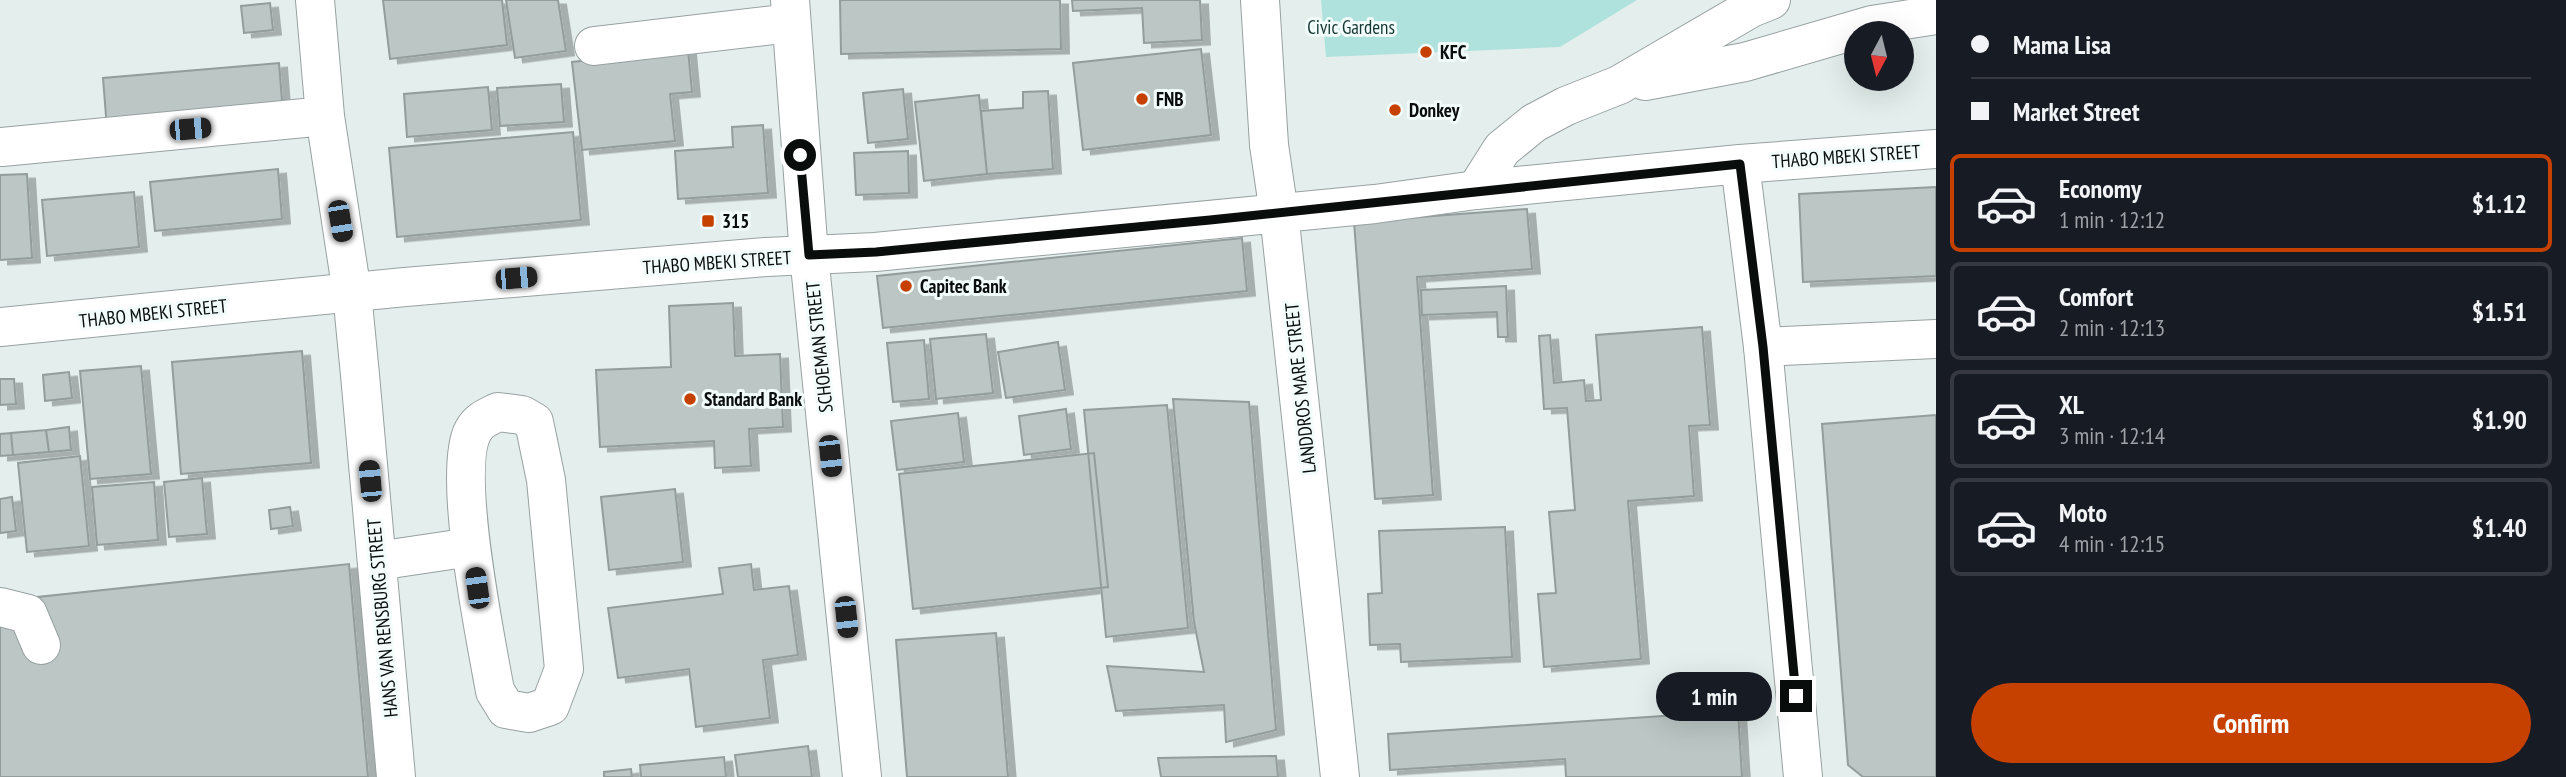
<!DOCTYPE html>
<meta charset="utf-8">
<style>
body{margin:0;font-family:"PT Sans Narrow",sans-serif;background:#242831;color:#f1f3f6;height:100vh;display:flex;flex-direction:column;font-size:26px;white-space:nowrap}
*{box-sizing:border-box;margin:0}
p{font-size:23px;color:#9ea1a6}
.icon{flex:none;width:38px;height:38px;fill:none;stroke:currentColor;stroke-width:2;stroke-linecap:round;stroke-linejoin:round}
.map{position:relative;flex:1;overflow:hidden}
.sheet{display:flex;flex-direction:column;background:#171b24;width:630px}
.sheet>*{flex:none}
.hud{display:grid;align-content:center;height:154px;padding:0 35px;background:#171b24}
.needle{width:46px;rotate:187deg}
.tools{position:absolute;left:1844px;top:21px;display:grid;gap:14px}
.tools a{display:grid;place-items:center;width:70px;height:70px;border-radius:50%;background:#171b24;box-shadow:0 7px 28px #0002;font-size:35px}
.end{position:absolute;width:32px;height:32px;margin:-16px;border:9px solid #090d0c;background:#fff;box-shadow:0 0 0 4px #fff}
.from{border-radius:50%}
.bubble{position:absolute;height:49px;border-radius:24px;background:#171b24;box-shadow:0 7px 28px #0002;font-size:23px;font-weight:700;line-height:49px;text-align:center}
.car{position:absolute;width:21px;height:42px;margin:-21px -10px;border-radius:9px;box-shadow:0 0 5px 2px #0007;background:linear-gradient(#222 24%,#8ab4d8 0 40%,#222 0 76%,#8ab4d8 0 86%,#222 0)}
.hud b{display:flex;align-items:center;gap:24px;height:66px;font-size:26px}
.hud b+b{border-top:2px solid #363941}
.hud i{width:18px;height:18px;background:#f1f3f6}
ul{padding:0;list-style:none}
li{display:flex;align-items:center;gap:21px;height:98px;margin:0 14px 10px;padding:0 21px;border:4px solid #363941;border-radius:10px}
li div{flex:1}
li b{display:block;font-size:26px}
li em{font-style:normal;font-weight:700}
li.selected{border-color:#c64000}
li>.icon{width:63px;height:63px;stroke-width:1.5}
.cta{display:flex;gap:14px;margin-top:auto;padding:14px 35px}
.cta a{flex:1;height:80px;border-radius:42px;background:#c64000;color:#fff;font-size:28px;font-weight:700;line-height:80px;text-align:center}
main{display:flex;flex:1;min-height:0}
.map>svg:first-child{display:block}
.green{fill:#afe2dd}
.building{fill:#bbc6c5;stroke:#939d9c;stroke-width:2;filter:url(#shadow)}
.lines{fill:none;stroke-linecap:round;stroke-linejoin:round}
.minor-casing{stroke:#97a1a0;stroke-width:40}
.major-casing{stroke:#97a1a0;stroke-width:40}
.minor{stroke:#fff;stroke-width:38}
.major{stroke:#fff;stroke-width:38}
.route{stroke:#090d0c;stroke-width:9}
.poi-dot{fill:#c64000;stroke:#f1fcfb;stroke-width:2.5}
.labels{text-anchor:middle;stroke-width:6;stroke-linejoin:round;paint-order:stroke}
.park-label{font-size:19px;fill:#153633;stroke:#f1fcfb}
.poi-label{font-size:19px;font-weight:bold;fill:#090d0c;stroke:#f1fcfb;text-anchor:start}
.street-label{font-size:19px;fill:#090d0c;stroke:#f1fcfb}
</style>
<main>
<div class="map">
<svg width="1936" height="777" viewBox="0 0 1936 777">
<defs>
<filter id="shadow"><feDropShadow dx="8" dy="4.5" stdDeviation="0" flood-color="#0004"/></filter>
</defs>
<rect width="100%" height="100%" fill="#e4efed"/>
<!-- green -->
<path class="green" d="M1321,0H1637L1560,47L1326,57Z"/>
<!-- building -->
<path class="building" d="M383,0H502L507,45L390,59Z
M506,0H558L566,51L515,58Z
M840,0H1060L1061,49L841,54Z
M1072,0H1200L1202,40L1144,43L1142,8L1073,11Z
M270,3L273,30L244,33L241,6Z
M1201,49L1211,135L1083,150L1073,63Z
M688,50L692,92L670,94L675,141L582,150L572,62Z
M279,63L283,113L107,129L103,78Z
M561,84L564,122L500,126L497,88Z
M488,87L492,130L407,137L404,94Z
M903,89L908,139L868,143L863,93Z
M1048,91L1053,169L987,174L981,111L1023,108V92Z
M979,95L987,174L924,181L915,102Z
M763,125L768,193L678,199L675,151L733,147L732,127Z
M573,132L581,220L397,237L389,148Z
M908,151L909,193L856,195L854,153Z
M278,169L282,219L155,231L150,182Z
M27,174L32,258L0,260V175Z
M1936,187V276L1803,282L1799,194Z
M134,192L139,247L47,256L42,200Z
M1527,209L1532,269L1417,277L1433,495L1375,499L1354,222Z
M1242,238L1247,291L883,328L877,276Z
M1506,286L1508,337H1498L1497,312L1422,315L1421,290Z
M733,303L735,356L780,354L783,427L749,429L751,466L715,468L714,441L600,447L596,370L671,367L669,306Z
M1702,327L1710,425L1689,426L1694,496L1628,501L1641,659L1544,667L1538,594L1556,593L1549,512L1575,510L1567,408L1544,409L1539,336L1550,335L1554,383L1584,380L1586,401L1601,400L1596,335Z
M986,334L993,393L936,399L930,339Z
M924,340L929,399L893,402L887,343Z
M1058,342L1065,390L1006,398L998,352Z
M302,351L311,463L181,474L172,362Z
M141,366L151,474L90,479L80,371Z
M69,372L72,398L45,401L43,375Z
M0,379H14L16,404L0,405Z
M1173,399L1249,402L1276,730L1226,742L1224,705L1116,711L1107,666L1204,672L1194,622Z
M1167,405L1188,628L1106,637L1084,410Z
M1066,409L1071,449L1024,455L1019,416Z
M958,413L964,462L897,470L891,421Z
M1936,415V777H1863L1848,765L1822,424Z
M69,427L71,450L49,452L46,430Z
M46,430L49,452L13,455L11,433Z
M11,433L13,455L0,456V434Z
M1094,453L1108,587L913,609L899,474Z
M80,456L89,546L27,552L18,463Z
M202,478L207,534L169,537L164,482Z
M154,482L158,540L97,545L92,487Z
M675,489L683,562L609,570L601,497Z
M12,497L16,531L0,533V499Z
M290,507L293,526L271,529L269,510Z
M1505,527L1512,657L1401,662L1400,644L1370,645L1368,594L1382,593L1379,531Z
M349,564L368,777H0V601Z
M751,564L754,590L789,586L798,655L763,660L770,718L696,727L689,669L618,678L608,608L723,594L719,568Z
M996,633L1008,777H907L896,640Z
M1738,711L1742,777H1566L1565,759L1390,770L1388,734Z
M808,746L812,777H738L735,755Z
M1276,756L1278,777H1161L1158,758Z
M724,757L726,777H641L640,765Z
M631,769L632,777H604V772Z"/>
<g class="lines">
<!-- minor casing -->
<g class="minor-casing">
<path id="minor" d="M315,0L325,116L352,293L360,375L396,777
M790,0L809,255L862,777
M1260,0L1269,145L1279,213
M594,46L791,23
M1645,81L1745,62L1872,25L1936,15
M2,147L325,116
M1476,190L1502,149L1534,123L1566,106L1619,85L1751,8L1771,0
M1763,347L1936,339
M498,412L522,415L534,422L546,480L564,669L550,706L529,713L506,709L495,691C486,640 451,472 473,431C479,420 488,417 498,412Z
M377,561L471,547
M0,607L28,614L41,645"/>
</g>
<!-- major casing -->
<g class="major-casing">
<path id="major" d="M1740,164L1763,347L1803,777
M1279,213L1340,777
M0,327L405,287L766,257L875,252L1375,204L1476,190L1740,164L1936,149"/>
</g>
<!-- minor -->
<use href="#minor" class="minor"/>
<!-- major -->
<use href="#major" class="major"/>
</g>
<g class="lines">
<!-- route -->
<path class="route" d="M800,155L809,255L876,252L1210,220L1740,164L1763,347L1796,696"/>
</g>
<!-- markers -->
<g class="poi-dot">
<circle cx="1426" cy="52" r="7"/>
<circle cx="1142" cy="99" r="7"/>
<circle cx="1395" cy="110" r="7"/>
<rect x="701" y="214" width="14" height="14" rx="3.5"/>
<circle cx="906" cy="286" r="7"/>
<circle cx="690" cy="399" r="7"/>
</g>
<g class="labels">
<!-- park labels -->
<g class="park-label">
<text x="1351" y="34">Civic Gardens</text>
</g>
<!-- poi labels -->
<g class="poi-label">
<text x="1440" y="59">KFC</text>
<text x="1156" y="106">FNB</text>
<text x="1409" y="117">Donkey</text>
<text x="722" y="228">315</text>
<text x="920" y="293">Capitec Bank</text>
<text x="704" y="406">Standard Bank</text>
</g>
<!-- street labels -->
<g class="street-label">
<text transform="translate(1846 156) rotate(-4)" y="7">THABO MBEKI STREET</text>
<text transform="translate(717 262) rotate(-4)" y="7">THABO MBEKI STREET</text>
<text transform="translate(153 313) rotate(-6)" y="7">THABO MBEKI STREET</text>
<text transform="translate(819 347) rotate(-96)" y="7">SCHOEMAN STREET</text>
<text transform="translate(1300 388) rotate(-96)" y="7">LANDDROS MARE STREET</text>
<text transform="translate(382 618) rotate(-95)" y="7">HANS VAN RENSBURG STREET</text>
</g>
</g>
</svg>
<div class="tools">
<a><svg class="needle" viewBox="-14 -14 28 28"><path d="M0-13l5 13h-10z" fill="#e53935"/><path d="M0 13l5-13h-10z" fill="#9ea1a6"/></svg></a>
</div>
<i class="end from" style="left:800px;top:155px"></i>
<i class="end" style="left:1796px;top:696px"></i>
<div class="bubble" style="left:1656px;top:672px;width:116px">1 min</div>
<i class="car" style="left:190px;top:129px;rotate:85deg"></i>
<i class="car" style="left:340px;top:221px;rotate:170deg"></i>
<i class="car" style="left:516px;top:278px;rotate:85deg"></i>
<i class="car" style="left:830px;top:456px;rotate:174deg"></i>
<i class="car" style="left:370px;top:481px;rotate:355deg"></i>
<i class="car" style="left:477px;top:588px;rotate:352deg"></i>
<i class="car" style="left:846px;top:617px;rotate:174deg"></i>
</div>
<section class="sheet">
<div class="hud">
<b><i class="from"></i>Mama Lisa</b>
<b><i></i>Market Street</b>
</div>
<ul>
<li class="selected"><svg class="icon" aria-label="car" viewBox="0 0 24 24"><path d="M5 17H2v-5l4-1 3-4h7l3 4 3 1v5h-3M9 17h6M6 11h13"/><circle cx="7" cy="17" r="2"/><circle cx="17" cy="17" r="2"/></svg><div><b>Economy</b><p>1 min · 12:12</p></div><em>$1.12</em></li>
<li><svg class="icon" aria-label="car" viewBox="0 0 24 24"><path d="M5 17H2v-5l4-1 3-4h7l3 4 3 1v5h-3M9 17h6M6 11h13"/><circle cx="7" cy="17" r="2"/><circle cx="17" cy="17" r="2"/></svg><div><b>Comfort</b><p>2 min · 12:13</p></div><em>$1.51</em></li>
<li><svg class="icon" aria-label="car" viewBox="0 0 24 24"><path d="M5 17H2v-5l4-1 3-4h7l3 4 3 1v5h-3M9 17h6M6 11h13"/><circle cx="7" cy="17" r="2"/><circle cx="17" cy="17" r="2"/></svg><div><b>XL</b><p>3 min · 12:14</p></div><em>$1.90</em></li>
<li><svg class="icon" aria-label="car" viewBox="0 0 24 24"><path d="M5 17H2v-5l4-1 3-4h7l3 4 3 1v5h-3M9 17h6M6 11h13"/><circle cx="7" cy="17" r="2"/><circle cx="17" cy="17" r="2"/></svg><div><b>Moto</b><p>4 min · 12:15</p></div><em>$1.40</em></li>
</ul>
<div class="cta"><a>Confirm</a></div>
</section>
</main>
